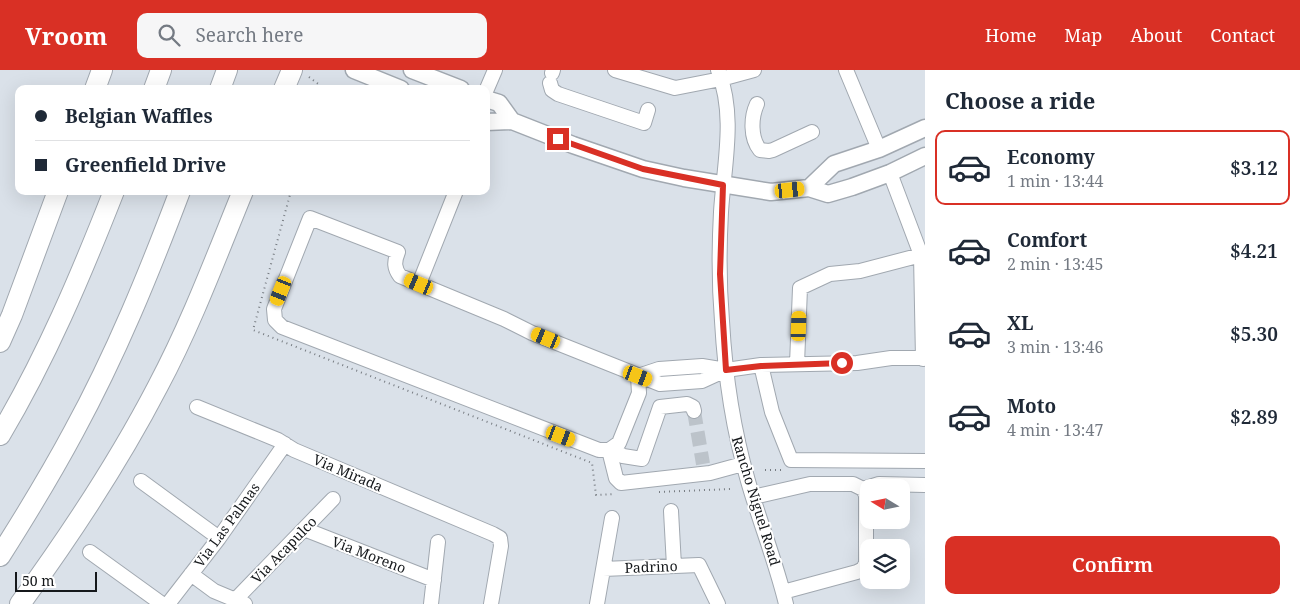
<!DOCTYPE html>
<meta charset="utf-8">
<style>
body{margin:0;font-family:"Noto Serif",serif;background:#f6f6f7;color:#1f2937;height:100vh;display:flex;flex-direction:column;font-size:19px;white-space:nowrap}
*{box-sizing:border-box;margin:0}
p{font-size:16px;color:#747a83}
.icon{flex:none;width:28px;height:28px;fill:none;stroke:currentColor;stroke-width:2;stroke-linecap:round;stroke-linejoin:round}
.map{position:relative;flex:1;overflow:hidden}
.panel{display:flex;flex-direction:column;background:#fff;width:375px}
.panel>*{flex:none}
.hud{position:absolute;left:15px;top:15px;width:475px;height:110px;border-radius:10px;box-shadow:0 5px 20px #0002;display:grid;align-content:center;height:110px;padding:0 20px;background:#fff}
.needle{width:32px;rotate:280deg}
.tools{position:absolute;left:860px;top:409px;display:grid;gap:10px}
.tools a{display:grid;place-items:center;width:50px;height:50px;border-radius:10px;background:#fff;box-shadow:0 5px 20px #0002;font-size:25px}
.scale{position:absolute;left:15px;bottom:12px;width:82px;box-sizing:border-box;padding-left:5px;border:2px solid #15181b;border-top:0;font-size:14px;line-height:18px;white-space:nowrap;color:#15181b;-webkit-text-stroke:4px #fff;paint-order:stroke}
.end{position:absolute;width:22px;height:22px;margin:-11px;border:6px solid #d93025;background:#fff;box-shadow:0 0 0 2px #fff}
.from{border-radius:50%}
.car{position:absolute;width:15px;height:30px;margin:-15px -8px;border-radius:6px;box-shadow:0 0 4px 1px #0007;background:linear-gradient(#f5c518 24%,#345 0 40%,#f5c518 0 76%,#345 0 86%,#f5c518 0)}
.hud b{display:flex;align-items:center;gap:18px;height:48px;font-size:19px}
.hud b+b{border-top:1px solid #e0e1e3}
.hud i{width:12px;height:12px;background:#1f2937}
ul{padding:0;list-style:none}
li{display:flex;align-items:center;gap:15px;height:75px;margin:0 10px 8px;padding:0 10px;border:2px solid transparent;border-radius:10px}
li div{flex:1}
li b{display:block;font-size:19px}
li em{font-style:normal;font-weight:600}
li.current{border-color:#d93025}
li>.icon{width:45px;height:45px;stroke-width:1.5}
h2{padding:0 20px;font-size:22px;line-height:60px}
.cta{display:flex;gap:10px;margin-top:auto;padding:10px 20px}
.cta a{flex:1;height:58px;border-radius:10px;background:#d93025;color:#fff;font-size:20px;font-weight:600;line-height:58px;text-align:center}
header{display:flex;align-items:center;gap:30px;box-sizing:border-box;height:70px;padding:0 25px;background:#d93025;color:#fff}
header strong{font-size:24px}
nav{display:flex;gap:28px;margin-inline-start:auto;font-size:18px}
.search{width:350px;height:45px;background:#f6f6f7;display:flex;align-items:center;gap:12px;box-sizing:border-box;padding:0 18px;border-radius:10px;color:#747a83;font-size:19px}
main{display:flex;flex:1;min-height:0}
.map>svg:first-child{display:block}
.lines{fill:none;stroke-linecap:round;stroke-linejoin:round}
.minor-tunnel{stroke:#bcc3ca;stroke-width:14;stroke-dasharray:14 7;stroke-linecap:butt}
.minor-casing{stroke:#a1a8b0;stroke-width:16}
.major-casing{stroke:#a1a8b0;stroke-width:19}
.highway-casing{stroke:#a1a8b0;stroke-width:22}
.path{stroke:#777c82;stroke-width:2;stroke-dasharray:1 4;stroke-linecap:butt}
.minor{stroke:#fff;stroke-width:14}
.major{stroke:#fff;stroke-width:16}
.highway{stroke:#fff;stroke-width:20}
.route{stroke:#d93025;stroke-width:6}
.labels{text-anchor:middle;stroke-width:4;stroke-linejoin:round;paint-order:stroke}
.street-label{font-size:14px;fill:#15181b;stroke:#fff}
</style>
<header>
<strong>Vroom</strong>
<div class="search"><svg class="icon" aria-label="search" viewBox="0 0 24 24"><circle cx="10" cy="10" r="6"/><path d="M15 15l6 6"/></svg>Search here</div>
<nav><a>Home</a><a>Map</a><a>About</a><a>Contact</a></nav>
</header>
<main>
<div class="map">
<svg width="925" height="534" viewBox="0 0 925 534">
<rect width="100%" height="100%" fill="#dae1e9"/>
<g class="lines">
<!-- minor-tunnel -->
<path class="minor-tunnel" d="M694,341L703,394"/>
<!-- minor casing -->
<g class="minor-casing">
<path id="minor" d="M615,0L675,18L721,9L754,0
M718,0C736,46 724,94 721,142C719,178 719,215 722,251C725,305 733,359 748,411C760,453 776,492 786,534
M846,0L879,79
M552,3L553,0
M550,13L552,20L558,24L644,53L648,40
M486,21L495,0
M757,34C751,47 750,68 760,80L769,81L773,80L812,62
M890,103L921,185L923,289
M419,214L456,121
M797,294L800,218L830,204L860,201L925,184
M761,295L772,342L791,390L925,391
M638,306L639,323L619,373L609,380H599L282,257L275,250L274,239L310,148L398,182C394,192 394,198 400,206L504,249L532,263L660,314L702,311L726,300
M638,306L659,299L702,296L726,300L761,295L857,293L891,288H925
M197,337L278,370L294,380L493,464L500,468L501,476L491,534
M612,379L623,386L642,389L660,337L687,334L693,337L694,341
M609,380L616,408L621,413L710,403L743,394
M141,411L219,468
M863,419L879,414L925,415
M753,427L810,414H853L863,419L866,425V493L863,499L857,502L783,522
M671,441L674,496
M304,459L434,510
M90,482L162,534
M603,499L699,495L718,534
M191,504L214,521L245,534
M235,530L333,429
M168,534L219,468L285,374
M431,534L438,472
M597,534L612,448"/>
</g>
<!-- major casing -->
<g class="major-casing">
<path id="major" d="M354,0L401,19
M412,0L461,19
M486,29L499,33L512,51
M486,52L512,51L573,75L643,99L684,108L771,122L809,118L828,124L852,117L890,103L925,86
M809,118L834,94L879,79L925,58"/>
</g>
<!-- highway casing -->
<g class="highway-casing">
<path id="highway" d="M95,19L102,0
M154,19L161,0
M220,19L227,0
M284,19L292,0
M0,272L12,245L58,121
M0,365C46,288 81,205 114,121
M0,486C26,445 51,404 74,361C116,284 149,203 180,121
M20,534C71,464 118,393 158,316C191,254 216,187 243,121"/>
</g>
<!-- path -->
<path class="path" d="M309,7L325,19
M291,121L253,260L592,393L596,425L615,424
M765,400H785
M659,422L730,419"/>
<!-- minor -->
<use href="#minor" class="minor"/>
<!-- major -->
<use href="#major" class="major"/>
<!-- highway -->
<use href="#highway" class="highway"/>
</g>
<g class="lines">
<!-- route -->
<path class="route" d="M558,69L643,99L723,115L720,204L726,300L761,296L842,293"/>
</g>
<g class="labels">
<!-- street labels -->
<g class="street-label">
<text transform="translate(348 403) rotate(23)" y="5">Via Mirada</text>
<text transform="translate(756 431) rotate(73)" y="5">Rancho Niguel Road</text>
<text transform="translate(227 455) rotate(-54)" y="5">Via Las Palmas</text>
<text transform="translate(284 480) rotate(-46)" y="5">Via Acapulco</text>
<text transform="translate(369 485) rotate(21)" y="5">Via Moreno</text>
<text transform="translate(651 497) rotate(-2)" y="5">Padrino</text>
</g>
</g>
</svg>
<div class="tools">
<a><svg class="needle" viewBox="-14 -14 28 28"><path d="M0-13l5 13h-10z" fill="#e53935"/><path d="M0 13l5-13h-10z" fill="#747a83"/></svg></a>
<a><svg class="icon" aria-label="layers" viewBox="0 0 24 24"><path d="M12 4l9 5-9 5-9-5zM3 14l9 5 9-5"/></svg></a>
</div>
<div class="scale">50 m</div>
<i class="end from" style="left:842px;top:293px"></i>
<i class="end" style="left:558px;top:69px"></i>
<i class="car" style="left:790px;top:120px;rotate:84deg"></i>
<i class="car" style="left:419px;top:214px;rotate:293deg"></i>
<i class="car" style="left:281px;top:221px;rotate:202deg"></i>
<i class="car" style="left:799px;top:256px;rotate:2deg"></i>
<i class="car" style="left:546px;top:268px;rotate:292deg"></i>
<i class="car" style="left:638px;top:306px;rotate:111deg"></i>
<i class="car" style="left:561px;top:366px;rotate:111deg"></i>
<div class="hud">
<b><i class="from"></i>Belgian Waffles</b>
<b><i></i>Greenfield Drive</b>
</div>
</div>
<section class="panel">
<h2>Choose a ride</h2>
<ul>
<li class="current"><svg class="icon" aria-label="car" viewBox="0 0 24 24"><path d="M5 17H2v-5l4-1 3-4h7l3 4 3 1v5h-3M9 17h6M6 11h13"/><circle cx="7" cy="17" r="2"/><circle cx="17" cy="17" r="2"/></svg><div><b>Economy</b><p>1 min · 13:44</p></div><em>$3.12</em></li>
<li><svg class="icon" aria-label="car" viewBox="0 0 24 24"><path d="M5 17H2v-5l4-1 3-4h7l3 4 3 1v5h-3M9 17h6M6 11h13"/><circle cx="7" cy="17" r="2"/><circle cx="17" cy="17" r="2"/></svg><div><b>Comfort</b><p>2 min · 13:45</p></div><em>$4.21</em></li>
<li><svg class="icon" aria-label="car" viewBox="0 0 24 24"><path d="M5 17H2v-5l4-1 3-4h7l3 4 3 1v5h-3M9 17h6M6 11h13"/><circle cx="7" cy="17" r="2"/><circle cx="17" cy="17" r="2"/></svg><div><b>XL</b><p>3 min · 13:46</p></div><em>$5.30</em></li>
<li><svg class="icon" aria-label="car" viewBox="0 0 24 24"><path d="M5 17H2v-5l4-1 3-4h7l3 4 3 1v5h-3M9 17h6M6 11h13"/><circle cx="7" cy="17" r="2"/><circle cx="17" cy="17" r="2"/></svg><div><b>Moto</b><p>4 min · 13:47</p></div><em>$2.89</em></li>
</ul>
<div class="cta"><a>Confirm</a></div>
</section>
</main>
